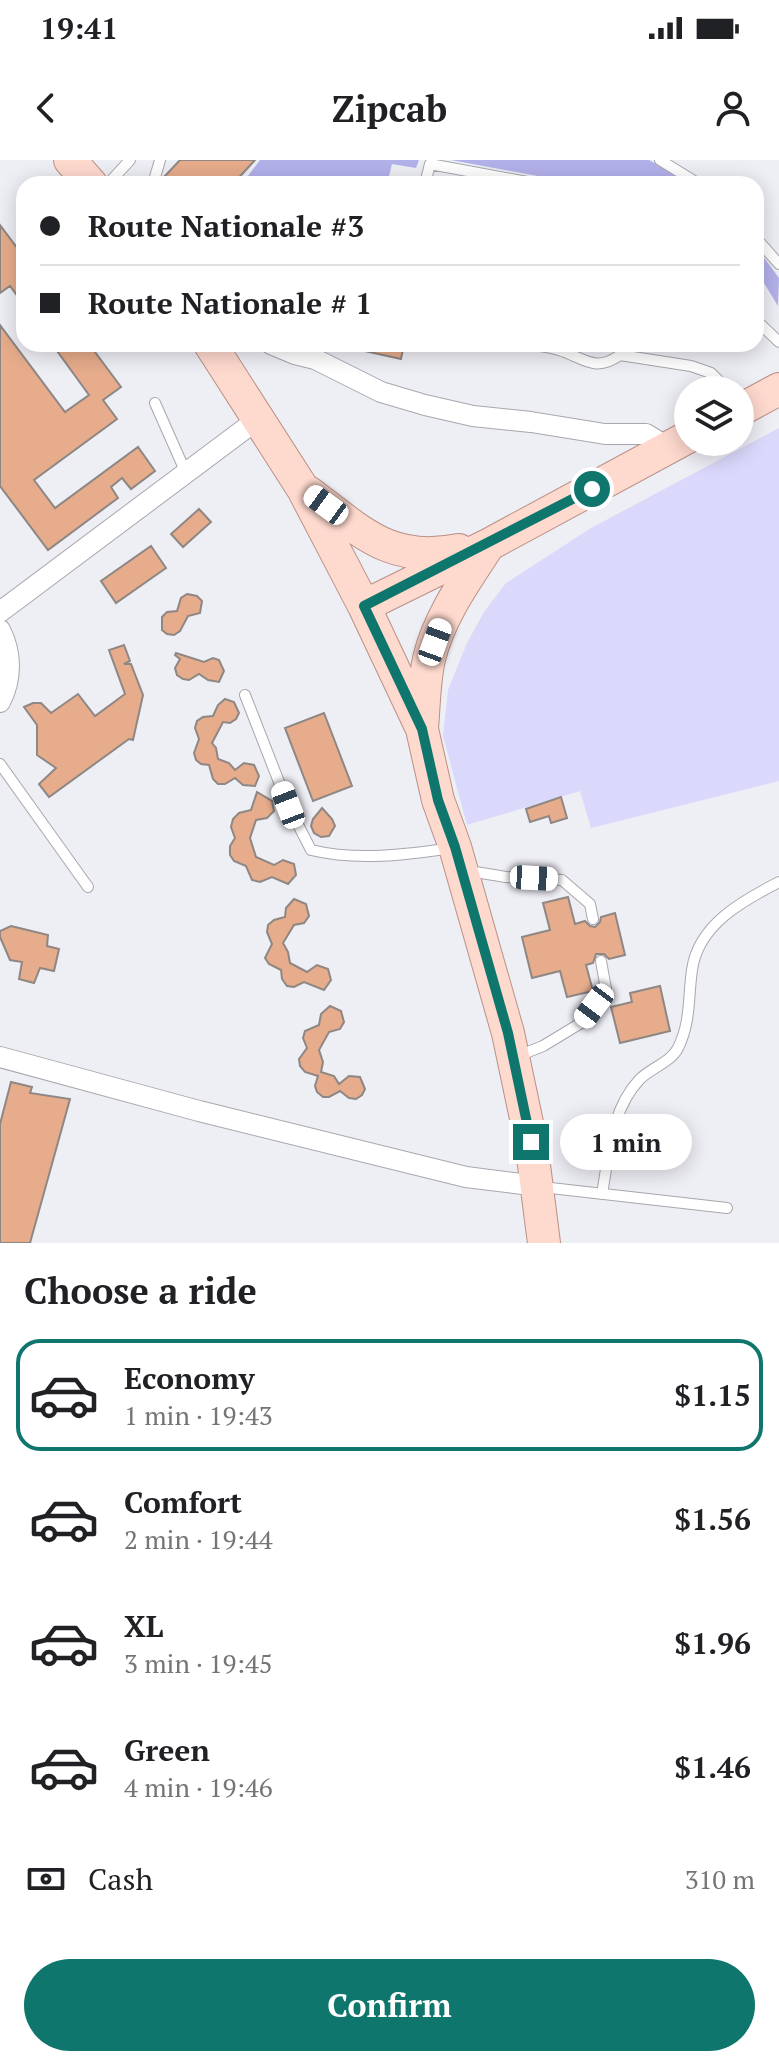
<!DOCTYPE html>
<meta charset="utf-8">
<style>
body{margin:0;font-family:"PT Serif",serif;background:#f6f6f6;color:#202124;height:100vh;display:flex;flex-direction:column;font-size:30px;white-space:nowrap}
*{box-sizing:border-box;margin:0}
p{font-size:26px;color:#757577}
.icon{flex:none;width:44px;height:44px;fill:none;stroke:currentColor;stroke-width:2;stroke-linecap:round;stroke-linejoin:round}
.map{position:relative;height:1083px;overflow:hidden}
.panel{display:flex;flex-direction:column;background:#fff;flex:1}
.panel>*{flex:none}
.guide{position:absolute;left:16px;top:16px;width:748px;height:176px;border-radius:24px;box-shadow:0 4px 20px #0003;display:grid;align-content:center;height:176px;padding:0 24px;background:#fff}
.fabs{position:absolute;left:674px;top:216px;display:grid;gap:16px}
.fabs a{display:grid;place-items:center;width:80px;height:80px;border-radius:50%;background:#fff;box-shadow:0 4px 20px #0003;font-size:40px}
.end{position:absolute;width:36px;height:36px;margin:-18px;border:10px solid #0f766e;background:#fff;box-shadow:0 0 0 4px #fff}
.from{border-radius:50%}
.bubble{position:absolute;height:56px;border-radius:28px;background:#fff;box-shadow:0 4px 20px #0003;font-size:26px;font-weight:700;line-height:56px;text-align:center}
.car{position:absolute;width:24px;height:48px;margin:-24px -12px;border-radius:10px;box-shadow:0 0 6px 2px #0007;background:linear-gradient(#fff 24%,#345 0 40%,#fff 0 76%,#345 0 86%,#fff 0)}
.guide b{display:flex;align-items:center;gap:28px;height:76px;font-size:30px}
.guide b+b{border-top:2px solid #e0e0e0}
.guide i{width:20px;height:20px;background:#202124}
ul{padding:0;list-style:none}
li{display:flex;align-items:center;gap:24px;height:112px;margin:0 16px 12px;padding:0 8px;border:4px solid transparent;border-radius:24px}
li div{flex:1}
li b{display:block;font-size:30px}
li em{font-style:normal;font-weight:700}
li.active{border-color:#0f766e}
li>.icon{width:72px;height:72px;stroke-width:1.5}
h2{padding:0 24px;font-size:36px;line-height:96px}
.pay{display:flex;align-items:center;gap:20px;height:88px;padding:0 24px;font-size:30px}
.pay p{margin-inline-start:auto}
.cta{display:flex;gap:16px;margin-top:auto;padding:16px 24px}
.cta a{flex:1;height:92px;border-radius:48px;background:#0f766e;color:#fff;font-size:32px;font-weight:700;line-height:92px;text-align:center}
.status{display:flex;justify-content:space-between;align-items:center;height:56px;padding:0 40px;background:#fff;direction:ltr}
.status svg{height:22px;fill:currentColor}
header{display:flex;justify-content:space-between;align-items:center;height:104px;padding:0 24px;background:#fff;font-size:36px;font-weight:700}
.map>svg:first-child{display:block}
.green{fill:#dad9fc}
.forest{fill:#b3b1ea}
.building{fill:#e6ac8b;stroke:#8e8784;stroke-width:2}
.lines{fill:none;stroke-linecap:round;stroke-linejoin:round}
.service-casing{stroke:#a7a7ad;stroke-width:12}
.minor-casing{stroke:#a7a7ad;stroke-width:22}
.primary-casing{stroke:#b99086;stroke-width:34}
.service{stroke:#fff;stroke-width:10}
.minor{stroke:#fff;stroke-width:20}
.primary{stroke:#fed9ce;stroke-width:32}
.route{stroke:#0f766e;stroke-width:10}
</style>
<div class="status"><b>19:41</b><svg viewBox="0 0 49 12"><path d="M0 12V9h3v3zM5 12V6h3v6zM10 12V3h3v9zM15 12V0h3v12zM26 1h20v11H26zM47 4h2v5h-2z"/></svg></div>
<header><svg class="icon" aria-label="back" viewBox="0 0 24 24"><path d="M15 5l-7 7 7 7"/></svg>Zipcab<svg class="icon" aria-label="person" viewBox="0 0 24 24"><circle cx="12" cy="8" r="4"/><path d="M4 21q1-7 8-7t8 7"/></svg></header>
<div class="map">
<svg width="779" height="1083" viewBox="0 0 779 1083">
<rect width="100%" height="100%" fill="#eeeef5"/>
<!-- green -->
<path class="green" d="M779,268V621L591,668L580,631L467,665L443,576L448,530L467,483L484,452L506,423L591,368Z"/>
<!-- forest -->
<path class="forest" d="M260,0H419L416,8L392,4L387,24H242Z
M451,0H649L693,24H581Z
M756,87L779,118L778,146L756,110Z"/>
<!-- building -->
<path class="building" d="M180,0H255L233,24H161L163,18Z
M0,65L24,97V145L10,126L0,133Z
M0,165L65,252L89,235L52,184H89L121,227L103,240L117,259L34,320L55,348L138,287L155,311L131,329L122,318L111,327L118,338L48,390L0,326Z
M360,184H404L401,199L360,190Z
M199,349L211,362L183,387L171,374Z
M151,386L166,408L116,443L101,421Z
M187,434L197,436L202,441L200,453L188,456L180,471L174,475L167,474L162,470V457L167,452L177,451L181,438Z
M124,485L130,501L124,504H131L143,535L133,580L129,579L49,637L39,624L56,608L37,595V565L24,547L33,543H41L51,553L78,534L95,556L125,534L109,490Z
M176,493L204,502L213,498L219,500L224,511L219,522L208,520L199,514L189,520L183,519L177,515L175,508L180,499L175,495Z
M225,539L234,542L239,553L236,559L230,563L223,562L212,583L216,588L218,599L229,603L235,610L244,603L254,605L259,616L255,626L243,625L235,618L225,624H218L213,619L209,605L201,604L196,600L194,593L199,579L195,568L197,561L203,557L213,556L218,545Z
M324,553L352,626L313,641L285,568Z
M257,632L272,641L274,651L267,658L256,660L250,678L256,697L274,705L283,700L294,704L296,715L288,724L272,717L260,722L252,720L246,706L234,701L230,695V686L235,678L231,667L233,659L239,653L251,650Z
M561,637L567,658L551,663L549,656L530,662L526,649Z
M322,648L332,659L335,666L329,676L321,677L314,673L311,666L313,659Z
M568,737L575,764L585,761L590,766L595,767L600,762L601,757L615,753L625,795L609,799L604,794H596L593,803L586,805L593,831L567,837L560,811L532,818L522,777L550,770L543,743Z
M294,739L306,744L309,756L304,763L294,765L283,783L288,792L290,803L307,812L317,805L328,809L331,820L324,830L304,822L294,827L287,826L282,819L281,810L269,804L265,798L272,784L267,772L268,765L274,760L285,757L286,748Z
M11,766L48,775L47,786L59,789L54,811L40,808L34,823L19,819L22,802L10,800L0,777V771Z
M660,826L670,871L620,883L611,847L632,842L630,833Z
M330,846L341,851L344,862L340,869L329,872L319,890L323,902L321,912L334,916L339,924L349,916L360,917L365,929L362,935L356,939L349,938L340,931L329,937H323L317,932L315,926L318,916L305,912L300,906L299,899L307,888L303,878L305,871L319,865L321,854Z
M11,922L32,927L30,933L70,939L30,1083H0V964Z"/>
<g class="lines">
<!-- service casing -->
<g class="service-casing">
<path id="service" d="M660,0L699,24
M108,24L130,0
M153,24L160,0
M425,24L430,4L538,24
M756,78L779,104
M756,160L779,182
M527,184C537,186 549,187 559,190C584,198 595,213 620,195L691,206L711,213L728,230
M155,243L186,313
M245,535L288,645L311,690C357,701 405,695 452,688
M0,604L88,727
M469,711L506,717L562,720L590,744L593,759
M518,896L543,886L581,863L606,829L601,801
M542,1027L727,1048
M602,1034C609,995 611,949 640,919C651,908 671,902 678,888C691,862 688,837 692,810C698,765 742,741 779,722"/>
</g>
<!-- minor casing -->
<g class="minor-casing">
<path id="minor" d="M271,184L295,194L315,199L381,232L425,245L473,256L531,262L605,274H646L669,288
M0,452L258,259
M0,470C12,493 12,519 0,542
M0,897L199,951L466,1017L538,1026"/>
</g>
<!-- primary casing -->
<g class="primary-casing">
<path id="primary" d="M70,0L91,24
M210,184L303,329L364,446L422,569L438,640L455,687L508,873L531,982L544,1083
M740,250L779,229
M308,332C361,371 389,404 459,390
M364,446L490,384L688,277
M422,568C424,546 424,521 429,499C439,457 465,421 488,386"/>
</g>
<!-- service -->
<use href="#service" class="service"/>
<!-- minor -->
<use href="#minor" class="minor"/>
<!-- primary -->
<use href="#primary" class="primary"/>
</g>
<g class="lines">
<!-- route -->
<path class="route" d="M531,982L508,873L455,687L438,640L422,569L364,446L592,329"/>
</g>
</svg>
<div class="fabs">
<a><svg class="icon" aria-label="layers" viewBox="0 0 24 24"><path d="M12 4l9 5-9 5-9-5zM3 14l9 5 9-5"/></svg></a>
</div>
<i class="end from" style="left:592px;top:329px"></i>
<i class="end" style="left:531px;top:982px"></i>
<div class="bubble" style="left:560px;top:954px;width:132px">1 min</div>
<i class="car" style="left:326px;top:345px;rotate:306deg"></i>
<i class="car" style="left:435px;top:482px;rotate:20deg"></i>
<i class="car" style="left:288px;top:645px;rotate:339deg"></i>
<i class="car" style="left:534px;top:718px;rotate:93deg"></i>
<i class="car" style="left:594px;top:846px;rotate:217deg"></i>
<div class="guide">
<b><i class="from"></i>Route Nationale #3</b>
<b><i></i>Route Nationale # 1</b>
</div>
</div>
<section class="panel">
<h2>Choose a ride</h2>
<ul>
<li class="active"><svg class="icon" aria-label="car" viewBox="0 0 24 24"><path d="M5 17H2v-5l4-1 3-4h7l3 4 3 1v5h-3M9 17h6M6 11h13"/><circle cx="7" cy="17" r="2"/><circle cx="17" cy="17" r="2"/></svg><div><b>Economy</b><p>1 min · 19:43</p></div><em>$1.15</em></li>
<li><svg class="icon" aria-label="car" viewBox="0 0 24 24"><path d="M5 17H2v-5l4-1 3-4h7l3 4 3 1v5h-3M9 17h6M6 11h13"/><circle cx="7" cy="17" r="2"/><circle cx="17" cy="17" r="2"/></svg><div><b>Comfort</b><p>2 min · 19:44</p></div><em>$1.56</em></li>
<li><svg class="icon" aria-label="car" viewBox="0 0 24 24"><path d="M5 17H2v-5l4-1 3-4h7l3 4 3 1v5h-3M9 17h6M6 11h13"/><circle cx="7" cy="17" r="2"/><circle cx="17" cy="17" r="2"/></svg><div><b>XL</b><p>3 min · 19:45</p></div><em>$1.96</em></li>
<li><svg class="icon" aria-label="car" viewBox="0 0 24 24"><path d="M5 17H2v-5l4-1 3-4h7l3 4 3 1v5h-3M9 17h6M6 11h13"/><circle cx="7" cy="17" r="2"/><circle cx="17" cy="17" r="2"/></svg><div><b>Green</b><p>4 min · 19:46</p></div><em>$1.46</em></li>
</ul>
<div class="pay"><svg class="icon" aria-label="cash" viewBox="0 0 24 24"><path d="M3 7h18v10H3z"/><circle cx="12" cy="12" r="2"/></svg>Cash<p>310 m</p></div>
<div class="cta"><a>Confirm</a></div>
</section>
